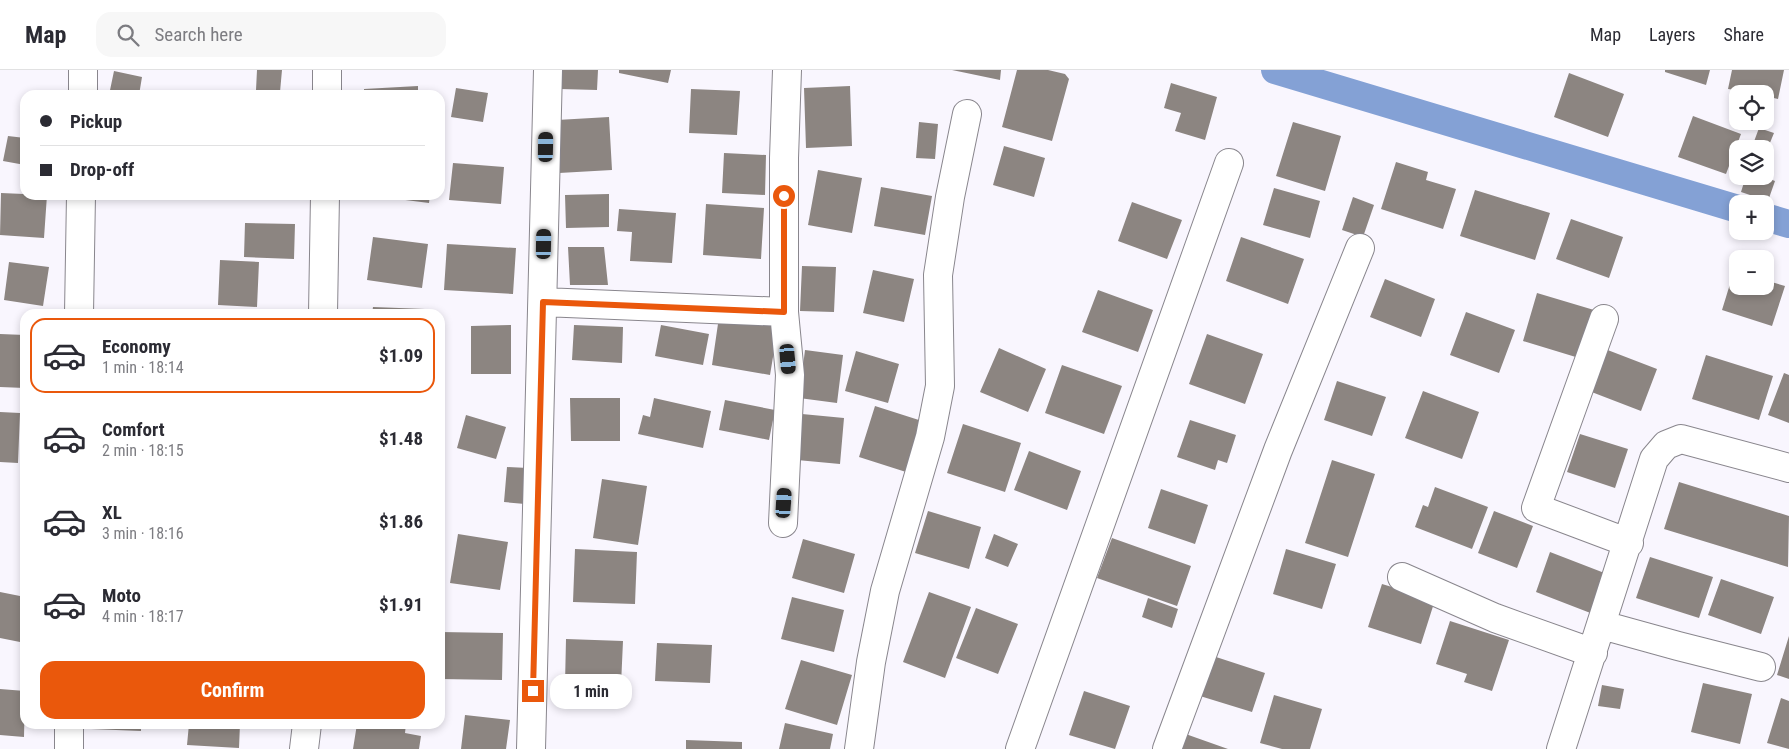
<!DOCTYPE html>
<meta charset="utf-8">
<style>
body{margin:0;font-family:"Roboto Condensed",sans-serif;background:#f7f7f7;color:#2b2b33;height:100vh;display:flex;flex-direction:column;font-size:19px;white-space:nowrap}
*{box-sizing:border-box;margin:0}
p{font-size:16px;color:#7c7c81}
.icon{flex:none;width:28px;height:28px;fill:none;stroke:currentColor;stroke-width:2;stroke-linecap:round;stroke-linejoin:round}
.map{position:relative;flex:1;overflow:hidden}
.side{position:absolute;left:20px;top:239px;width:425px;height:420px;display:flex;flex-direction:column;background:#fff;border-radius:15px;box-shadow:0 2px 8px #0003}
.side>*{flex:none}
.banner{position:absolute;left:20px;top:20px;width:425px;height:110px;border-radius:15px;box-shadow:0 2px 8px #0003;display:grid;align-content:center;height:110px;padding:0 20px;background:#fff}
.controls{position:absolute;left:1729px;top:15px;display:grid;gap:10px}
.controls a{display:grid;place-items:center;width:45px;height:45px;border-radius:10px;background:#fff;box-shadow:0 2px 8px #0003;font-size:25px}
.end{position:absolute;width:22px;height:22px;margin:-11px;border:6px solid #ea580c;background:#fff;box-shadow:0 0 0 2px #fff}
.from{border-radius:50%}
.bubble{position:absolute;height:35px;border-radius:15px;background:#fff;box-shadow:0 2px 8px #0003;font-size:16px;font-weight:700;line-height:35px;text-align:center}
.car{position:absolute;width:15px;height:30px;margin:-15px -8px;border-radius:6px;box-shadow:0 0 4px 1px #0007;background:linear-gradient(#222 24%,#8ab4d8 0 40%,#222 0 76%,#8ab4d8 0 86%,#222 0)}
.banner b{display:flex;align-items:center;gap:18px;height:48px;font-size:19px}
.banner b+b{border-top:1px solid #e1e1e2}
.banner i{width:12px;height:12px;background:#2b2b33}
ul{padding:9px 0 0;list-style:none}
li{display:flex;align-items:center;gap:15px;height:75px;margin:0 10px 8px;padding:0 10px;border:2px solid transparent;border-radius:15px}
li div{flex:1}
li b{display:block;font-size:19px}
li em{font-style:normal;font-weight:700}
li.on{border-color:#ea580c}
li>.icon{width:45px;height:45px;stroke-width:1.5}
.button{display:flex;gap:10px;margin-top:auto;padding:10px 20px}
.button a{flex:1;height:58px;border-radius:15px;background:#ea580c;color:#fff;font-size:20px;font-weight:700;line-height:58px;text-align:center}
header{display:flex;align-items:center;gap:30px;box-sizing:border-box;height:70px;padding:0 25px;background:#fff;border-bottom:1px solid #e1e1e2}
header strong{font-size:24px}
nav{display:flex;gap:28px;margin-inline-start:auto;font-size:18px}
.search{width:350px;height:45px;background:#f7f7f7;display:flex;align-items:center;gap:12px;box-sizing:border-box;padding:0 18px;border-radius:15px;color:#7c7c81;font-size:19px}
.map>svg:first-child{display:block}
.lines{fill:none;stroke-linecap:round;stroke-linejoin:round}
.canal{stroke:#84a1d5;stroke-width:28}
.building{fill:#8c8581}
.minor-casing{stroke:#89868d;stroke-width:30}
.minor{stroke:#fff;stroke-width:28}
.route{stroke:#ea580c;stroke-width:6}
</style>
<header>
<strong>Map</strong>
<div class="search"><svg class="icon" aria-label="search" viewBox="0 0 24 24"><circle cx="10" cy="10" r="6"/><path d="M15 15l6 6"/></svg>Search here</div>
<nav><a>Map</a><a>Layers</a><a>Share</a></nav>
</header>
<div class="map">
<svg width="1789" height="679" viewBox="0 0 1789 679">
<rect width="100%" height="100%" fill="#f9f6fe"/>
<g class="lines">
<!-- canal -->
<path class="canal" d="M1275,0L1738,139
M1765,147L1789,154"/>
</g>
<!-- building -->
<path class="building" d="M257,0H282L280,22L256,20Z
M561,0H598L597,20L560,19Z
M619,0H671L668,13L619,3Z
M952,0H1001L1000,10Z
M1017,0H1048L1065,4L1069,9L1052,71L1002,57Z
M1665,0H1710L1706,15L1665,2Z
M1732,0H1784L1778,29L1765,26V24L1728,19Z
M114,1L142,7L139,25H109Z
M1569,3L1624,24L1608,67L1554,47Z
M1171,13L1217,27L1205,70L1175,61L1181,43L1164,38Z
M418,16V25H364V19Z
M850,16L852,76L806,78L804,18Z
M456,18L488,23L483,52L451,47Z
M691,19L740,21L737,65L689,63Z
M1693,46L1741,64L1726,104L1678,87Z
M609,47L612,100L559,103L557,50Z
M919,52L938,54L935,89L916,88Z
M1293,52L1341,66L1325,121L1276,106Z
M1759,58L1774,63L1765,85V79L1752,77Z
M8,66L25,68V95L3,91Z
M1004,76L1045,88L1034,127L993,115Z
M724,83L766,85L765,125L722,123Z
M1396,92L1428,102L1426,110L1456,119L1443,159L1381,139Z
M453,93L504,97L501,134L449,130Z
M818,100L862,108L852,163L808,155Z
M1746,106H1762L1775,111L1768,131L1741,122Z
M881,117L932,126L925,165L874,156Z
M1274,118L1320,131L1310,168L1263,155Z
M1475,120L1550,143L1535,190L1460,166Z
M1,123L47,125L44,168L0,165Z
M609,124V157L566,158L565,125Z
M366,125H430L429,133Z
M1353,127L1374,135L1363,167L1342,160Z
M1132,132L1182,150L1167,189L1118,171Z
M706,134L764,138L761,189L703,185Z
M619,139L676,143L672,193L630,191L632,162L617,161Z
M1571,149L1623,167L1609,208L1556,189Z
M245,153L295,154L294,189L244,187Z
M373,167L428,174L422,218L367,210Z
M1241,167L1304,189L1288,234L1226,211Z
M447,174L516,178L513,224L444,220Z
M568,177H604L608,215H570Z
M220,190L259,192L257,237L218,235Z
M9,192L49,197L43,236L4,230Z
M802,196L836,197L834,242L800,241Z
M873,200L914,209L904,252L863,243Z
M1734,201L1738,202V216H1765V210L1785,216L1772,256L1722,240Z
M1385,209L1435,229L1421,267L1370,247Z
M1098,220L1153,240L1138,282L1082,262Z
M1537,223L1594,240L1579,288L1523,271Z
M373,237L425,239V244H372Z
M1466,242L1515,260L1499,303L1450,285Z
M719,247L778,257L770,305L712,295Z
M511,255V304H471V256Z
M574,255L623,257L622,293L572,290Z
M661,255L709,264L703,295L655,286Z
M0,264L25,265V318L0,317Z
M1207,264L1263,284L1245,334L1189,314Z
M999,278L1046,299L1028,342L980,322Z
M1605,279L1657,299L1641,341L1589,321Z
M805,280L843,285L837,333L799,328Z
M856,281L899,294L888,333L845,321Z
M1706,285L1773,306L1759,350L1692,329Z
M1062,295L1122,316L1104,364L1045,343Z
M1784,303L1789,305V353L1768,345Z
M1337,311L1386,327L1372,366L1324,350Z
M1423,321L1479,342L1462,389L1405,368Z
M570,328H620V371H571Z
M654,328L711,341L703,378L638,364L643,345L650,347Z
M725,330L775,340L769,370L719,360Z
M875,336L922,351L906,402L859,387Z
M0,342L20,343L18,393L0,392Z
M802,344L844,348L840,394L797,390Z
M466,345L506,357L496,389L457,378Z
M1190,350L1236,365L1227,393L1218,390L1215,400L1177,387Z
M963,354L1021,373L1005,422L947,403Z
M1580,364L1628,379L1615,418L1567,402Z
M1029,381L1081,401L1067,440L1014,420Z
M1332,390L1375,404L1348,487L1305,473Z
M507,397L528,398L525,434L504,432Z
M602,409L647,416L638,475L593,468Z
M1679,412L1789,446L1788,497L1664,459Z
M1435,417L1488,437L1472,479L1415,457L1423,435L1428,437Z
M1161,419L1208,435L1195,474L1148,458Z
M928,441L981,457L969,499L915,483Z
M1494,441L1533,456L1517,498L1478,483Z
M458,464L508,472L500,520L450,513Z
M994,464L1018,474L1008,497L985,488Z
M1112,468L1191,496L1177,536L1097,508Z
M803,469L855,484L844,523L792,508Z
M575,479L637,482L635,534L573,532Z
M1286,479L1336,494L1322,539L1273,524Z
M1550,482L1607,504L1593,544L1536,522Z
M1650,487L1713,507L1699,548L1636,528Z
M1721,509L1774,527L1761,564L1708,545Z
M1382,514L1435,530L1421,574L1368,557Z
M0,522L25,527V573L0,568Z
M929,522L971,537L945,608L903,592Z
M792,527L844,540L834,582L781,569Z
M1148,528L1178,539L1172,558L1142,547Z
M976,538L1018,554L998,604L956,588Z
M1450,551L1509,570L1492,621L1464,612L1467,604L1436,594Z
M440,562L503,563L502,610L440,609Z
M1789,566V609L1777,605Z
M566,569L623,571L621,615L565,614Z
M657,573L712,575L710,613L655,611Z
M1213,586L1265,603L1252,642L1200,626Z
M801,590L852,605L837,655L785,639Z
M1703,613L1752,624L1740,674L1691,662Z
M1602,615L1624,619L1620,639L1598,636Z
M0,619L25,621L24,667L0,665Z
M1084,621L1130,636L1115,679L1069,665Z
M1274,625L1322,639L1310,679H1282L1260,673Z
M1781,628L1789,631V679L1767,673Z
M465,645L510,650L506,679H461Z
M785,653L833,664L830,679H779Z
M91,654H141V661L91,659Z
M189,654H240L239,678L187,675Z
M357,654H406L405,663L421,666L419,679H353Z
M1180,662L1228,679H1174Z
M686,670L742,672V679H686Z"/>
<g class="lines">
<!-- minor casing -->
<g class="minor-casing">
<path id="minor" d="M83,25V0
M327,25V0
M543,232L784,242
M79,244L81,125
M323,244L325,125
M1604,249L1536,438L1629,473
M783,453L790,305L784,242V88L787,0
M1402,507L1495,548L1593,583
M1602,555L1678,576L1761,597
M69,679V654
M304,679L307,654
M531,679L548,0
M859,679L871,592L885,521L930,367L940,316L938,205L950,127L967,44
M1020,679L1229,93
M1167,679L1278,380L1360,178
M1561,679L1654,389L1666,375L1681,369L1789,398"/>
</g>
<!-- minor -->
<use href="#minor" class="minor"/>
</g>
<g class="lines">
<!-- route -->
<path class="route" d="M533,621L543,232L784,242V126"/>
</g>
</svg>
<div class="controls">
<a><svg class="icon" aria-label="locate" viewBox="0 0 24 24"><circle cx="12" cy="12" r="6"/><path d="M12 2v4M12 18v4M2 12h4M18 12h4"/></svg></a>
<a><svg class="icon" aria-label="layers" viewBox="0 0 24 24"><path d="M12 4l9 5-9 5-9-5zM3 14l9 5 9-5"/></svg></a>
<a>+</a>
<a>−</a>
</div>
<i class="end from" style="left:784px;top:126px"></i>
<i class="end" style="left:533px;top:621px"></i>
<div class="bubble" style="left:550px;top:604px;width:82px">1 min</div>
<i class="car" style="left:546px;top:77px;rotate:1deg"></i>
<i class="car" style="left:544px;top:174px;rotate:1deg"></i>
<i class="car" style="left:788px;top:289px;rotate:175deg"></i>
<i class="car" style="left:784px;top:433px;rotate:4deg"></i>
<div class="banner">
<b><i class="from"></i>Pickup</b>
<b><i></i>Drop-off</b>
</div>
<section class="side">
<ul>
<li class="on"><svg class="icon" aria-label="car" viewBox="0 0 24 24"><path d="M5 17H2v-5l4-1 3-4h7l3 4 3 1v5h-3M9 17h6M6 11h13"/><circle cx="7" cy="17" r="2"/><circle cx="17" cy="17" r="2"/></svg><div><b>Economy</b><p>1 min · 18:14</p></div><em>$1.09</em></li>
<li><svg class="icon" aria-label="car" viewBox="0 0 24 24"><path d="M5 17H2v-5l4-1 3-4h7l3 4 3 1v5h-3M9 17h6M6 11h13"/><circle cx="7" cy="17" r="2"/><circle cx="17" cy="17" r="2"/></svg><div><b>Comfort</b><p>2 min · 18:15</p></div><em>$1.48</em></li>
<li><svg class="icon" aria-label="car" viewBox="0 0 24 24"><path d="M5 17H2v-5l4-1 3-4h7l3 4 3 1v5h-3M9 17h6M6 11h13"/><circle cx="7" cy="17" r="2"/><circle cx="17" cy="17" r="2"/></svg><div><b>XL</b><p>3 min · 18:16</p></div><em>$1.86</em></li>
<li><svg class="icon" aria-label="car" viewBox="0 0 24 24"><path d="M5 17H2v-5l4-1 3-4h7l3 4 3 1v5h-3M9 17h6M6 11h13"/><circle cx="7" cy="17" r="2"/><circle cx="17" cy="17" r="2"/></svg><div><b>Moto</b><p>4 min · 18:17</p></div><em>$1.91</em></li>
</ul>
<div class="button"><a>Confirm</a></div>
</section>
</div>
